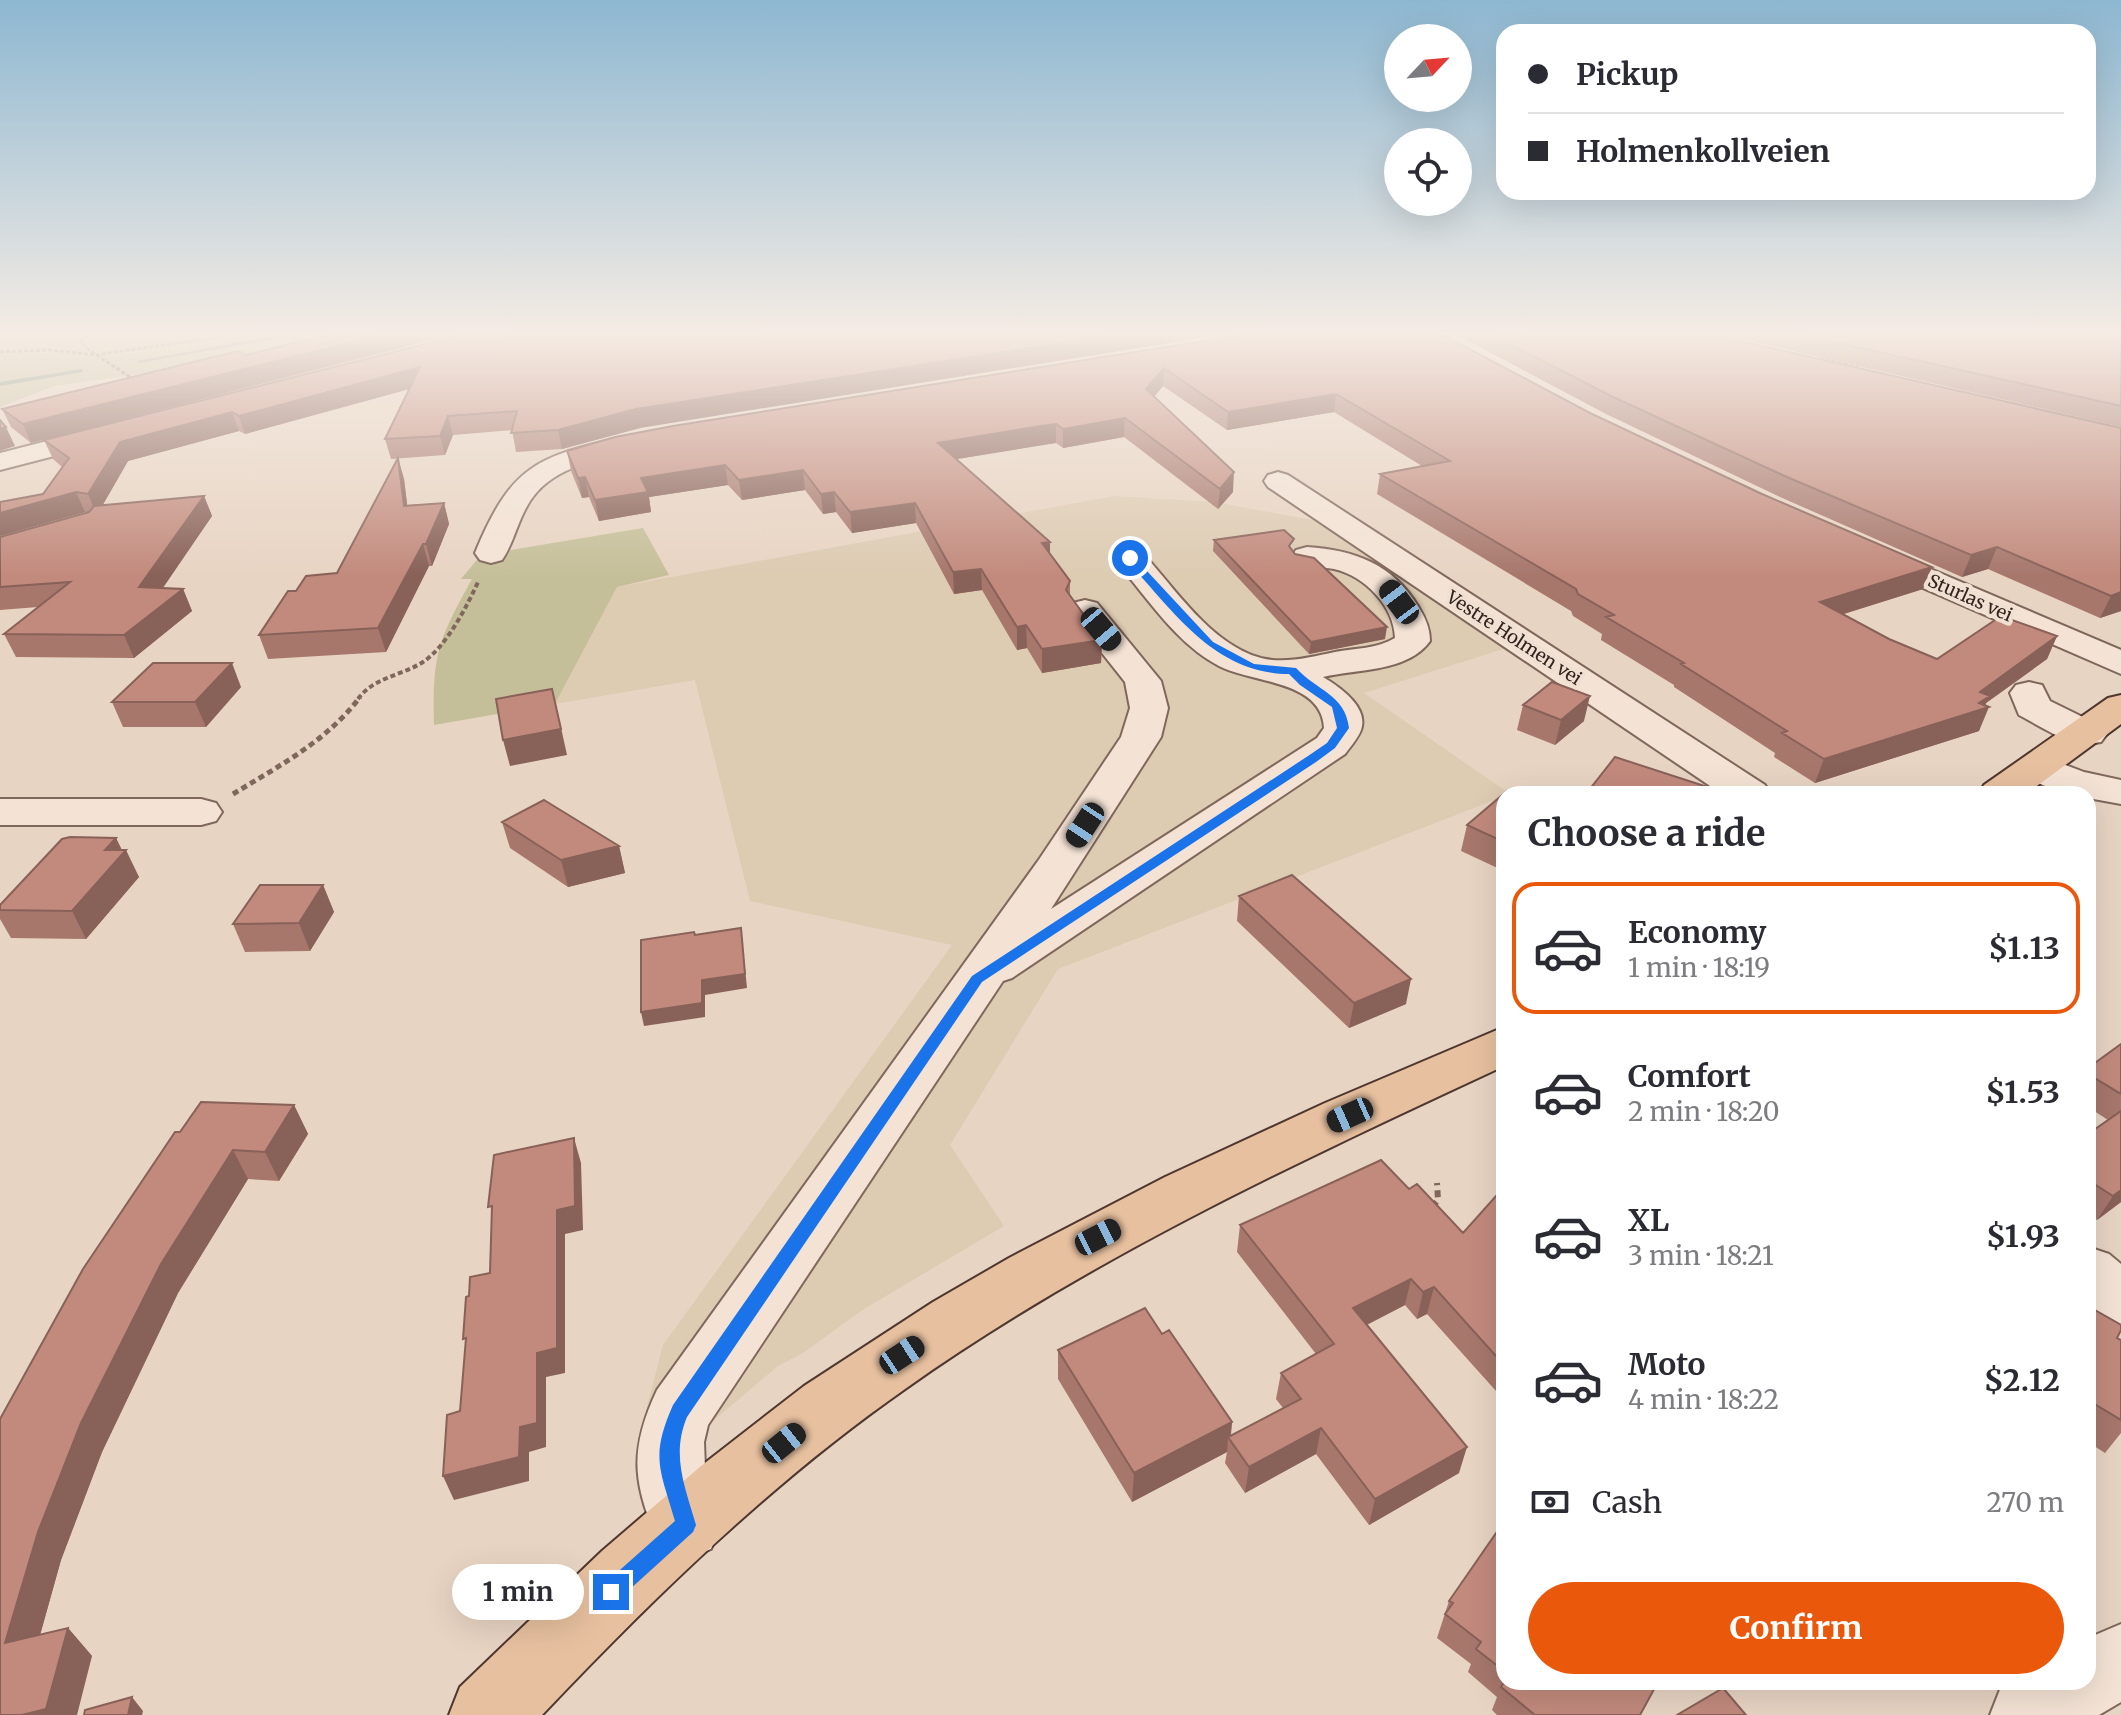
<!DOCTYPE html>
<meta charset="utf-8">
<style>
body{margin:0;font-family:Merriweather,serif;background:#f7f7f7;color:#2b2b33;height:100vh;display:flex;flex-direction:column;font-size:30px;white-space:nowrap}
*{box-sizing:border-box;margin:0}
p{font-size:26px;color:#7c7c81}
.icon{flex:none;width:44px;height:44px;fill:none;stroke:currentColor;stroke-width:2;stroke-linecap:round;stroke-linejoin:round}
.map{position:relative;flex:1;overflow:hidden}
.sheet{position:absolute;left:1496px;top:786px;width:600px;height:904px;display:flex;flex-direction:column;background:#fff;border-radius:24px;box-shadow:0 8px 32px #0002}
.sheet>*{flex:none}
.top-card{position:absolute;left:1496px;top:24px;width:600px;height:176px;border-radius:24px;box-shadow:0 8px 32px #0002;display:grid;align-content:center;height:176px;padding:0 32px;background:#fff}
.needle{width:52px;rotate:64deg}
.tools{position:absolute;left:1384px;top:24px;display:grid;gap:16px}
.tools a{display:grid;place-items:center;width:88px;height:88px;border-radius:50%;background:#fff;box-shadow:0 8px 32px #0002;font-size:40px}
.end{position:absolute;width:36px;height:36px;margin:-18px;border:10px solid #1a73e8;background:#fff;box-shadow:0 0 0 4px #fff}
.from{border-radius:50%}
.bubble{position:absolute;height:56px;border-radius:28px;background:#fff;box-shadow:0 8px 32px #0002;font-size:26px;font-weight:700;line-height:56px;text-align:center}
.car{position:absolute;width:24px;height:48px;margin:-24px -12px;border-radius:10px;box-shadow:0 0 6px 2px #0007;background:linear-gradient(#222 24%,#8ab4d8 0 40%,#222 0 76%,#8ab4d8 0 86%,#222 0)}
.top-card b{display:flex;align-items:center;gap:28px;height:76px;font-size:30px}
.top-card b+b{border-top:2px solid #e1e1e2}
.top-card i{width:20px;height:20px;background:#2b2b33}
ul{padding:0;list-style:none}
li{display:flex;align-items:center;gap:24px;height:132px;margin:0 16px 12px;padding:0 16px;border:4px solid transparent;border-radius:24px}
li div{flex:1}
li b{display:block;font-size:30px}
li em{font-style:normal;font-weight:700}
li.current{border-color:#ea580c}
li>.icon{width:72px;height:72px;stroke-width:1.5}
h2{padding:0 32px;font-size:36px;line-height:96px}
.pay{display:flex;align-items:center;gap:20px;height:88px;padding:0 32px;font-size:30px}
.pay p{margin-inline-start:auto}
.action{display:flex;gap:16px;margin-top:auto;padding:16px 32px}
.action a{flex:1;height:92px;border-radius:48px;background:#ea580c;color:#fff;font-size:32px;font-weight:700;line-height:92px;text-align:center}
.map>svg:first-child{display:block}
.farmland{fill:#ddcbb2}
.green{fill:#c5bf99}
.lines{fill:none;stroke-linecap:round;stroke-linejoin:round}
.stream{fill:#6d887b;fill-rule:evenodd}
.minor-casing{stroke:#80675c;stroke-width:4}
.major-casing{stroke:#4e3730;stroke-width:4}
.path-far3{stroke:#80675c;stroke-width:3;stroke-dasharray:4 2;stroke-linecap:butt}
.path-far2{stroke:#80675c;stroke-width:4;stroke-dasharray:5 3;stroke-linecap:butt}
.path-far1{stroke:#80675c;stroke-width:5;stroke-dasharray:6 4;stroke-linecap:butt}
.path{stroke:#80675c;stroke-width:6;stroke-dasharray:7 5;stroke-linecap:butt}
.minor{fill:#f4e3d5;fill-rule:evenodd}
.major{fill:#e7c09f;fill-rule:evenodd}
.wall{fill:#a7776c}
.shaded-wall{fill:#886158}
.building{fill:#c28a7d;stroke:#886158;stroke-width:2}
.route{fill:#1a73e8}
.labels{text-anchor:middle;stroke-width:8;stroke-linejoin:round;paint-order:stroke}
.far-street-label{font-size:18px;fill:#32231e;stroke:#f0e0d2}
</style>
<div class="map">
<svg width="2121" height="1715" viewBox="0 0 2121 1715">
<rect width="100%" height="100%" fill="#e8d4c3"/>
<!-- farmland -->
<path class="farmland" d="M1114,496L1214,502L1324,522L1513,646L1364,693L1510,794L1058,969L950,1145L1004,1226L864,1309L803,1353L778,1366L686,1444L642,1426L663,1345L952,945L750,901L695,680L555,704L617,587Z"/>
<!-- green -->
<path class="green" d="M0,336H346L310,350L54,386L0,407Z
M643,528L669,575L617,587L555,704L434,725C432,655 438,640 472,579H461L481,555Z"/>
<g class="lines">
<!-- stream -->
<path class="stream" d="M275,336H290L140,363L137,361Z
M81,369L83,370V372L0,386V382Z"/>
<!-- minor casing -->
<g class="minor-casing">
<path id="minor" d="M106,426L116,428L119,434L116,440L0,470V453Z
M625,437L635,439L639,445L635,451C594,461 547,467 526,508C517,524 513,544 502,560L491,563L480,560L475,553C511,466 536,456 625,437Z
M1278,472L1288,475L1765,785L1771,794H1722L1268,487L1264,481L1268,475Z
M1874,545L2121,650V674L1863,562L1858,555L1863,548Z
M1307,547C1355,550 1392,564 1418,606C1425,617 1430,628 1430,641C1408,672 1357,669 1323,677C1338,686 1366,705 1362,726C1361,735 1350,747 1345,754L1012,978L1003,981L708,1425L704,1442L705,1468L721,1525L711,1549L686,1559L661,1549C634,1486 627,1454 657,1390L1038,861L1121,737L1130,708L1125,682L1068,610L1073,603L1085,600L1097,603L1161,681L1168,708L1161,737L1051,909L1317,738L1324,728C1322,680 1251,683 1219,666C1177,644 1149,600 1119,565L1114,558L1119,551L1130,548L1141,551C1175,588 1210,644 1261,658C1285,664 1311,657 1335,652C1355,648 1377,649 1395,638C1394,606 1365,576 1334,569C1321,567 1308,567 1296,564L1291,557L1296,550Z
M2029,682L2042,685L2050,701L2101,726L2107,734L2101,742C2072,749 2044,728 2019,715L2010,693L2016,685Z
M2039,755L2084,772L2121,780V804L2088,798V794C2065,794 2033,787 2019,767L2025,758Z
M0,799H201L216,803L222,812L216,821L201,825H0Z
M2088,1247L2109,1254L2121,1264V1326L2099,1318L2088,1309Z
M2121,1624V1702L2099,1715H1990L2001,1687L2010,1682H2088V1638Z"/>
</g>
<!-- major casing -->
<g class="major-casing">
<path id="major" d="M2121,695V724L2026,794H1978L1984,785L2108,698Z
M1504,1027V1066C1298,1162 1091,1257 905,1389C772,1482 654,1597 542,1715H449L460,1687L602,1551L701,1466L804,1386L933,1302L1009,1258L1165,1177L1325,1103Z"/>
</g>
<!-- path-far3 -->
<path class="path-far3" d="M88,336L81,340L86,348L133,379
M0,352L50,350L94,355L228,336
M1820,359L1856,366L1860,364"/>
<!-- path-far2 -->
<path class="path-far2" d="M358,699C374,677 401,676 423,662C447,646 467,606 479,580"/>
<!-- path-far1 -->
<path class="path-far1" d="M233,794C279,766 327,741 360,697"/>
<!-- path -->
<path class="path" d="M1432,1207L1438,1200L1437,1183"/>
<!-- minor -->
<use href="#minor" class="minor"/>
<!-- major -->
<use href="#major" class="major"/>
</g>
<!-- wall -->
<path class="wall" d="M457,336L640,428L562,449L516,452L512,430L453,435L445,455L391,459L385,439L409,389L245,434L239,431L128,461L102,506L204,496L212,516L163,588L183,589L192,611L134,658L16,657L4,634L38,607L0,610V537L87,513L85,512L0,536L43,494L62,467L53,459L44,440Z
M1235,336L1590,413L1762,494L1932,567L1923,589L1843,614L1889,639L1937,659L2057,636L2047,659L1986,703L1979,731L1815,783L1774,757L1775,753L1674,687V685L1601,640L1602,634L1573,616L1571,611L1377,494L1380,474L1422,466L1334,412L1227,430L1163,386L1154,397L1233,492L1218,509L1124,437L1063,448L1056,443L1041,445L956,459L1050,542V554L1070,581V595L1102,640L1101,663L1042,673L1027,648L1017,650L982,590L954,594L916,523L852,533L836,512L823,514L805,490L742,500L728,485L649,497L651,512L599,521L589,497L582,498L571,471L567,451Z
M1459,336H1719L2121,428V611L2100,618L1988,569L1962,577L1780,497L1606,414Z
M1729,336H2121V427Z
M238,351L31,443L11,427L2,409Z
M398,458L404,479L407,505L444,503L449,524L432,566H429L386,652L268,659L259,635L296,591L337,573Z
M1214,540L1295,554L1385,639L1309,654L1213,551Z
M241,687L206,727H123L112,702Z
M1523,705L1584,721L1555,745L1517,730Z
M1504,794V871L1461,851L1467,825Z
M502,822L619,846L625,873L568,887L510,848Z
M116,838L122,850L139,877L86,939L11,938L0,919V905Z
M323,885L334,912L310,951L245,952L233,924Z
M1239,896L1406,1004L1349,1028L1237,921Z
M2121,1044V1202L2097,1220L2088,1215V1134L2108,1120L2088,1107V1068Z
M294,1105L308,1134L279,1181L248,1179L178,1293L102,1452L61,1560L40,1635L68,1628L92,1656L0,1715L180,1132Z
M1504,1187V1400L1497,1393L1499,1387L1496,1391L1427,1314L1417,1319L1405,1305L1367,1325L1459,1473L1369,1525L1316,1454L1245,1493L1225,1463L1227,1452L1132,1502L1058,1379V1350L1162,1334L1232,1422L1231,1436L1283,1408L1276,1399L1281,1373L1316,1354L1237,1252L1240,1225L1409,1189L1463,1233Z
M2088,1306L2117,1338L2121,1340V1433L2105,1453L2088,1442Z
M1504,1524V1682L1640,1715H1497L1492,1710L1497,1697L1468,1672L1471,1664L1437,1638L1449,1601Z"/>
<!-- shaded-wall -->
<path class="shaded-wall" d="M377,336H448L31,443L23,424Z
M1107,336H1213L640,428L562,449L558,430L636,409Z
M420,367L424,385L245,434L239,416Z
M1164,368L1163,386L1145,407L1146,389Z
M1336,394L1334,412L1227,430L1228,412Z
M232,412L239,431L128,461L97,515L88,494L120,442Z
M448,416L453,435L445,455L440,436Z
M1125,418L1124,437L1063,448V429Z
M1056,424V443L939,462L938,443Z
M6,427L15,446L0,451V429Z
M398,458L404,479L410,527L404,506Z
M725,465L728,485L649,497L651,512L599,521L595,500L641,478Z
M803,470L805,490L742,500L739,480Z
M1234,472L1233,492L1218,509L1220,489Z
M585,477L589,497L582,498L578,478Z
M76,492L85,512L0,536V513Z
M834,492L836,512L823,514L821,494Z
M204,496L212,516L148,609L139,587Z
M444,503L449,524L432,566L426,544Z
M915,503L916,523L852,533L850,512Z
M1050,542V564L1042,543Z
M423,544L429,566L386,652L378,628Z
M1997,547L1988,569L1962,577L1971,555Z
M1932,567L1923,589L1812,624L1820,602Z
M981,569L982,590L954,594L953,572Z
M183,589L192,611L134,658L124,635Z
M2121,592V611L2100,618L2111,596Z
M1026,625L1027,648L1017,650V627Z
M1387,627L1385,639L1309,654L1311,642Z
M2057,636L2047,659L1986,703L1984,709L1989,707L1979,731L1815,783L1824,759L1980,692Z
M1102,640L1101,663L1042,673V649Z
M232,663L241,687L206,727L195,702Z
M1590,696L1584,721L1555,745L1561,720Z
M558,714L567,755L510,766L503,740Z
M116,838L123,853L126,850L139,877L86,939L72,911L105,850Z
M619,846L625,873L568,887L561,860Z
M323,885L334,912L310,951L299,923Z
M741,928L747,988L705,995V1017L644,1026L641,1012Z
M1411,979L1406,1004L1349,1028L1354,1003Z
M294,1105L308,1134L279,1181L265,1152Z
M574,1138L581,1163L583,1230L565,1234V1373L546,1377V1447L529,1452V1481L454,1500L443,1476L520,1427L537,1353L557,1210Z
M233,1150L248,1179L178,1293L102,1452L61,1560L30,1671L5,1643L38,1532L81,1423L161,1264Z
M2121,1190V1202L2097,1220L2113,1196Z
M1411,1279L1405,1305L1348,1334L1353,1308Z
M1434,1287L1427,1314L1417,1319L1423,1292Z
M1504,1366V1372L1499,1387L1496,1391Z
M1232,1422L1230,1439L1228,1437L1227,1452L1132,1502L1134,1473Z
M1321,1428L1316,1454L1245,1493L1249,1467Z
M1467,1447L1459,1473L1369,1525L1375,1499Z
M68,1628L92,1656L77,1715H22Z
M132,1697L143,1711L142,1715H128Z"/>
<!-- building -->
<path class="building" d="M322,336H377L23,424L2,409L238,351L246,355Z
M457,336H1107L636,409L558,430L511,433L517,411L448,416L440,436L385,439L420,367L239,416L232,412L120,442L88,494L76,492L0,513V502L43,494L69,458L44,440Z
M1235,336H1445L1590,413L1762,494L1932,567L1820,602L1889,639L1937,659L2001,616L2057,636L1980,692L1990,696L1979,703L1989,707L1824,759L1782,733L1787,731L1681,664L1684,663L1606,617L1614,615L1578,594L1576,589L1380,474L1450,461L1336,394L1228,412L1164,368L1146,389L1234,472L1220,489L1125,418L1063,429L1056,424L1041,426L938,443L1050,542L1042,543L1070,581L1066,590L1102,640L1042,649L1026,625L1017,627L981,569L953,572L915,503L850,512L834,492L821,494L803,470L739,480L725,465L641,478L648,492L595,500L585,477L578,478L567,451L615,437L673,426Z
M1494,336H1719L2121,428V592L2111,596L1997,547L1971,555L1787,477L1611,396Z
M1808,336H2121V406Z
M0,420L6,427L0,429Z
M398,458L404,506L444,503L426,544H423L378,628L259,635L288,591H296L306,576L337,573Z
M204,496L139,587L183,589L124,635L4,634L70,582L0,587V537L89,512L94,506Z
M1284,530L1294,539L1289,546L1295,554L1314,558L1387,627L1311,642L1214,540Z
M153,663H232L195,702H112Z
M1552,682L1590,696L1561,720L1523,705Z
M552,689L561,729L503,740L496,699Z
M1615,757L1729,794H1586Z
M1507,791L1514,794H1504V842L1467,825Z
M544,800L619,846L561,860L502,822Z
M70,837L116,838L105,850H126L72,911L0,910V905L62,839Z
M1292,875L1411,979L1354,1003L1239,896Z
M260,885H323L299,923L233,924Z
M741,928L745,974L702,980V1003L641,1012V940L694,932L695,935Z
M2121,1044V1094L2088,1074V1068Z
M201,1102L294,1105L265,1152L233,1150L161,1264L81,1423L38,1532L5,1643L68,1628L46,1709L22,1715H0V1419L83,1269L175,1132H180Z
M2121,1111V1190L2113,1196L2088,1180V1134Z
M574,1138L575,1206L557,1210V1348L537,1353V1423L520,1427L519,1457L443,1476L447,1415L460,1411L466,1338L463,1339L466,1297L469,1296L470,1277L490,1273L492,1206L488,1207L494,1155Z
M1381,1160L1409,1189L1417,1184L1463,1233L1504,1187V1365L1434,1287L1423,1292L1411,1279L1353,1308L1467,1447L1375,1499L1321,1428L1249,1467L1228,1437L1301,1399L1281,1373L1334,1344L1240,1225Z
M2088,1306L2121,1325V1330L2117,1338L2121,1340V1420L2088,1400Z
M1145,1308L1162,1334L1169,1330L1232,1422L1134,1473L1058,1350Z
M1503,1523L1504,1524V1671L1476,1649L1481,1642L1445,1614L1453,1603L1449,1601Z
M1504,1682H1658L1640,1715H1535L1501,1687Z
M1723,1688L1746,1715H1677Z
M132,1697L128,1715H84L85,1710Z"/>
<!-- sky -->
<linearGradient id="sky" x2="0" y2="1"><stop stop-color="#8db7d1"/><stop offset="0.58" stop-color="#f5ece4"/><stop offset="1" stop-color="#f5ece4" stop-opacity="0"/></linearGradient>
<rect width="2121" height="576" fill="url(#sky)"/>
<!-- route -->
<path class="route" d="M1126,556H1133L1213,642L1254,664L1296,668C1317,691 1345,694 1349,728L1335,748L1316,762L982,982L687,1417C671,1455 685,1487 696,1525L693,1532L618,1600L611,1603L603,1600L600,1592L603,1585L675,1521C660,1469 650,1457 673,1405L972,976L1308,756L1327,743L1337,728L1332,707L1300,685L1289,674C1213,673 1174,611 1126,560Z"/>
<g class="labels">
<!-- far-street labels -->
<g class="far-street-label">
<text transform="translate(1970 598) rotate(24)" y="6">Sturlas vei</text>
<text transform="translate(1514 638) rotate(33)" y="6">Vestre Holmen vei</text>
</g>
</g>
</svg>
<div class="tools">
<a><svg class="needle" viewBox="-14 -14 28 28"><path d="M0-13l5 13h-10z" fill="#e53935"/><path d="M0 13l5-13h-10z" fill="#7c7c81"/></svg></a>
<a><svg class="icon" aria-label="locate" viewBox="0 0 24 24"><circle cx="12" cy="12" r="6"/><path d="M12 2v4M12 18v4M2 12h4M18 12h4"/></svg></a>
</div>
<i class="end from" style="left:1130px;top:558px"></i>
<i class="end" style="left:611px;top:1592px"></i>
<div class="bubble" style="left:452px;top:1564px;width:132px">1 min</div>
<i class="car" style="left:1399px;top:602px;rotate:323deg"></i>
<i class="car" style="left:1101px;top:629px;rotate:140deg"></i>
<i class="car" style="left:1085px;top:825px;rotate:213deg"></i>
<i class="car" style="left:1350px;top:1115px;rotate:246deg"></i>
<i class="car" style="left:1098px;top:1237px;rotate:63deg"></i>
<i class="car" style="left:902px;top:1355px;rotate:57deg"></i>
<i class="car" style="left:784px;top:1443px;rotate:51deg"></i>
<div class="top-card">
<b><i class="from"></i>Pickup</b>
<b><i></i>Holmenkollveien</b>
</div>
<section class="sheet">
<h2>Choose a ride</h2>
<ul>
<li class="current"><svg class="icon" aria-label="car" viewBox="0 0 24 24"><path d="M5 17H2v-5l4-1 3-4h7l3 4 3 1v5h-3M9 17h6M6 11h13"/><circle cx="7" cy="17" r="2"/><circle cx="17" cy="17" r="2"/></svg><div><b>Economy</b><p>1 min · 18:19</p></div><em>$1.13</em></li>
<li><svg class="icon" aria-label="car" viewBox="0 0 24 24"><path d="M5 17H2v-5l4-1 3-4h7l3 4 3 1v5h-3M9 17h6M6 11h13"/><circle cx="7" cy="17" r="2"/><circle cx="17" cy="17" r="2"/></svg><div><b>Comfort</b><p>2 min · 18:20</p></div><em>$1.53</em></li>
<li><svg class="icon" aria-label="car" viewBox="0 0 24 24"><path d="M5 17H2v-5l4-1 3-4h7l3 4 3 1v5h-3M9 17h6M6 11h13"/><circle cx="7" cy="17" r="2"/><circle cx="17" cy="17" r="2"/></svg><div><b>XL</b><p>3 min · 18:21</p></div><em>$1.93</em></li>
<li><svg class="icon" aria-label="car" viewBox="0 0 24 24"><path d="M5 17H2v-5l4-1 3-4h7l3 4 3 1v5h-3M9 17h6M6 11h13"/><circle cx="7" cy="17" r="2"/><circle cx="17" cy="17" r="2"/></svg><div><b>Moto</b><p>4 min · 18:22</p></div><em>$2.12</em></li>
</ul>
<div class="pay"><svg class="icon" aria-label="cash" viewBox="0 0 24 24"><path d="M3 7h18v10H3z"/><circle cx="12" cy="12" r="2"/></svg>Cash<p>270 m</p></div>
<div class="action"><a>Confirm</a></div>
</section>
</div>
